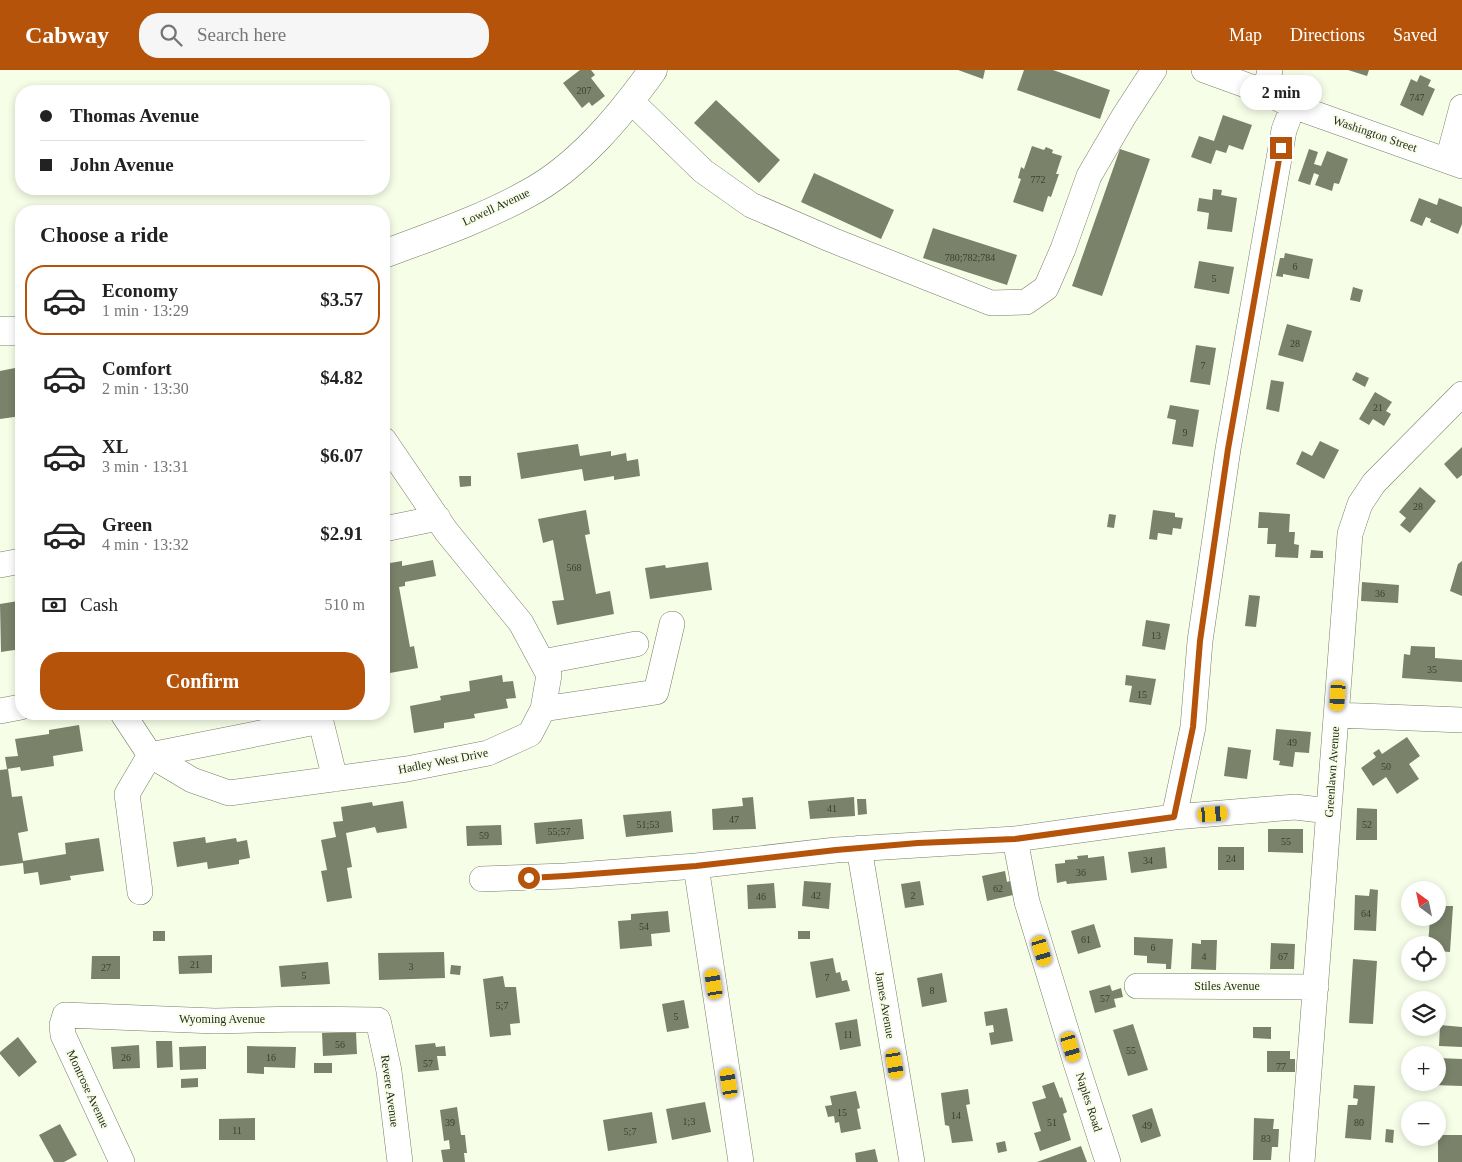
<!DOCTYPE html>
<meta charset="utf-8">
<style>
body{margin:0;font-family:Georgia,serif;background:#f6f6f6;color:#222;height:100vh;display:flex;flex-direction:column;font-size:19px;white-space:nowrap}
*{box-sizing:border-box;margin:0}
p{font-size:16px;color:#767676}
.icon{flex:none;width:28px;height:28px;fill:none;stroke:currentColor;stroke-width:2;stroke-linecap:round;stroke-linejoin:round}
.map{position:relative;flex:1;overflow:hidden}
.side{position:absolute;left:15px;top:135px;width:375px;height:515px;display:flex;flex-direction:column;background:#fff;border-radius:20px;box-shadow:0 2px 8px #0003}
.side>*{flex:none}
.top-card{position:absolute;left:15px;top:15px;width:375px;height:110px;border-radius:20px;box-shadow:0 2px 8px #0003;display:grid;align-content:center;height:110px;padding:0 25px;background:#fff}
.needle{width:32px;rotate:327deg}
.buttons{position:absolute;left:1401px;top:811px;display:grid;gap:10px}
.buttons a{display:grid;place-items:center;width:45px;height:45px;border-radius:50%;background:#fff;box-shadow:0 2px 8px #0003;font-size:25px}
.end{position:absolute;width:22px;height:22px;margin:-11px;border:6px solid #b45309;background:#fff;box-shadow:0 0 0 2px #fff}
.from{border-radius:50%}
.bubble{position:absolute;height:35px;border-radius:18px;background:#fff;box-shadow:0 2px 8px #0003;font-size:16px;font-weight:600;line-height:35px;text-align:center}
.car{position:absolute;width:15px;height:30px;margin:-15px -8px;border-radius:6px;box-shadow:0 0 4px 1px #0007;background:linear-gradient(#f5c518 24%,#345 0 40%,#f5c518 0 76%,#345 0 86%,#f5c518 0)}
.top-card b{display:flex;align-items:center;gap:18px;height:48px;font-size:19px}
.top-card b+b{border-top:1px solid #e0e0e0}
.top-card i{width:12px;height:12px;background:#222}
ul{padding:0;list-style:none}
li{display:flex;align-items:center;gap:15px;height:70px;margin:0 10px 8px;padding:0 15px;border:2px solid transparent;border-radius:20px}
li div{flex:1}
li b{display:block;font-size:19px}
li em{font-style:normal;font-weight:600}
li.on{border-color:#b45309}
li>.icon{width:45px;height:45px;stroke-width:1.5}
h2{padding:0 25px;font-size:22px;line-height:60px}
.pay{display:flex;align-items:center;gap:12px;height:55px;padding:0 25px;font-size:19px}
.pay p{margin-inline-start:auto}
.cta{display:flex;gap:10px;margin-top:auto;padding:10px 25px}
.cta a{flex:1;height:58px;border-radius:20px;background:#b45309;color:#fff;font-size:20px;font-weight:600;line-height:58px;text-align:center}
header{display:flex;align-items:center;gap:30px;box-sizing:border-box;height:70px;padding:0 25px;background:#b45309;color:#fff}
header strong{font-size:24px}
nav{display:flex;gap:28px;margin-inline-start:auto;font-size:18px}
.search{width:350px;height:45px;background:#f6f6f6;display:flex;align-items:center;gap:12px;box-sizing:border-box;padding:0 18px;border-radius:20px;color:#767676;font-size:19px}
.map>svg:first-child{display:block}
.building{fill:#7a836a}
.lines{fill:none;stroke-linecap:round;stroke-linejoin:round}
.minor-casing{stroke:#767f66;stroke-width:26}
.major-casing{stroke:#767f66;stroke-width:29}
.minor{stroke:#fff;stroke-width:25}
.major{stroke:#fff;stroke-width:28}
.route{stroke:#b45309;stroke-width:6}
.labels{text-anchor:middle;stroke-width:4;stroke-linejoin:round;paint-order:stroke}
.number-label{font-size:10px;fill:#3b4032}
.street-label{font-size:12px;fill:#26291f;stroke:#f6fee8}
</style>
<header>
<strong>Cabway</strong>
<div class="search"><svg class="icon" aria-label="search" viewBox="0 0 24 24"><circle cx="10" cy="10" r="6"/><path d="M15 15l6 6"/></svg>Search here</div>
<nav><a>Map</a><a>Directions</a><a>Saved</a></nav>
</header>
<div class="map">
<svg width="1462" height="1092" viewBox="0 0 1462 1092">
<rect width="100%" height="100%" fill="#f6fee8"/>
<!-- building -->
<path class="building" d="M580,0H591L595,5L591,8L605,26L592,36L589,32L582,38L563,13Z
M958,0H985L983,9Z
M1024,0H1053L1110,20L1100,49L1017,20Z
M1348,0H1369L1367,6Z
M1420,5L1431,10L1428,16L1435,19L1423,46L1400,35L1411,9L1417,12Z
M716,30L780,90L759,113L694,53Z
M1223,45L1252,55L1243,80L1229,75L1226,83L1216,80L1211,94L1191,87L1199,66L1214,71Z
M1032,76L1044,80L1046,77L1053,80L1052,83L1062,86L1056,104H1059L1051,127L1048,126L1043,142L1013,132L1021,109L1018,108L1021,97L1024,99Z
M1120,79L1150,89L1102,226L1072,216Z
M1309,79L1318,82L1314,94L1321,96L1327,81L1348,89L1339,114L1334,113L1332,121L1315,115L1319,105L1314,103L1310,115L1298,111Z
M814,103L894,140L881,169L801,132Z
M1213,119L1222,120L1221,125L1237,128L1232,162L1207,159L1209,143L1197,141L1199,128L1212,130Z
M1419,128L1437,135L1439,128L1462,137V154L1458,164L1430,152L1431,149L1426,147L1422,156L1410,151Z
M933,158L1017,185L1007,215L923,188Z
M1285,183L1313,189L1309,209L1283,204V207L1276,206L1280,188H1284Z
M1199,191L1234,197L1229,224L1194,218Z
M1353,217L1363,220L1360,232L1350,230Z
M1287,254L1312,261L1303,292L1278,285Z
M1196,275L1216,278L1210,315L1190,312Z
M15,298L21,346L0,349V301Z
M1356,302L1369,308L1365,317L1352,310Z
M1271,310L1284,312L1279,342L1266,339Z
M1375,322L1392,332L1386,341L1391,344L1384,356L1373,349L1369,355L1359,349Z
M1170,335L1199,340L1193,377L1172,374L1176,350L1167,348Z
M1320,371L1339,380L1324,409L1296,394L1302,381L1312,386Z
M578,374L580,386L611,381V386L626,383L627,391L638,389L640,406L614,410V406L584,411L582,399L521,409L517,383Z
M1462,377V405L1457,409L1444,394Z
M459,406H471V416L460,417Z
M1420,417L1436,431L1410,463L1400,455L1406,448L1399,442Z
M586,440L590,464L585,465L596,524L610,521L614,544L557,555L552,531L564,530L553,470L543,473L538,449Z
M1153,440L1175,443V447L1183,448L1181,459L1173,458L1172,465L1158,463L1157,470L1149,469Z
M1259,442L1290,444L1289,462H1295L1294,474L1299,475L1298,488L1275,487L1276,474H1267L1268,458H1258Z
M1109,444L1116,445L1114,458L1107,457Z
M1311,480L1323,481V488H1310Z
M433,490L436,506L405,512V516L399,517L410,577L414,576L418,598L384,604V494L402,491V496Z
M1462,491V526L1450,521L1458,494Z
M708,492L712,520L650,529L645,498L665,495L666,498Z
M1362,512L1399,515L1398,533L1361,531Z
M1249,525L1260,526L1256,557L1245,556Z
M18,531L21,555V579L1,582L0,534Z
M1146,550L1170,554L1165,580L1142,576Z
M1411,576L1435,577V588L1462,590V612L1402,608L1404,584L1410,585Z
M502,605L503,612L513,611L516,628L506,629L508,638L474,644L475,648L444,653V658L414,663L410,636L441,630L440,626L470,621L469,611Z
M1126,605L1156,609L1151,635L1129,632L1132,616L1125,615Z
M79,655L83,681L53,686L54,696L21,701L20,697L7,699L5,687L18,686L15,669L49,664V660Z
M1276,659L1311,662L1309,683L1295,682L1293,697L1279,695L1280,691L1273,690Z
M1407,667L1420,686L1409,694L1419,709L1397,724L1386,707L1373,716L1361,698L1376,687L1373,683L1379,679L1382,684Z
M1228,677L1251,680L1247,709L1224,706Z
M8,699L12,727L22,726L28,761L18,763L23,791L66,784L65,773L99,768L104,801L70,806L71,810L40,815L38,802L24,804L23,793L0,796V700Z
M753,727L756,759L713,760L712,739L743,736L742,728Z
M854,727L855,746L810,749L808,731Z
M857,729H866L867,744L858,745Z
M403,731L407,758L377,763L375,757L346,763L352,797L347,798L352,828L327,832L321,801L327,800L321,770L336,767L333,752L343,751L341,737L372,732L373,736Z
M1357,738L1377,739V770H1356Z
M671,741L673,762L626,767L623,745Z
M582,749L584,769L536,774L534,753Z
M501,755L502,775L467,776L466,756Z
M1268,759H1303V783L1268,782Z
M205,767L206,773L236,768L237,772L247,770L250,788L239,790V794L208,799L207,792L177,797L173,772Z
M1165,777L1167,798L1131,803L1128,782Z
M1218,777H1244V800H1218Z
M1088,785V788L1104,786L1107,810L1067,814L1066,811L1057,813L1055,794L1065,793V790L1078,789L1077,786Z
M1005,801L1007,812L1010,811L1013,825L987,831L982,806Z
M804,811L831,813L829,839L802,836Z
M920,811L924,835L905,838L901,814Z
M774,813L776,838L748,839L747,815Z
M1370,819L1378,820L1376,861L1354,860L1355,825L1369,826Z
M1438,836H1453L1450,882L1438,881V875H1428L1430,848H1438Z
M668,841L670,862L651,864L652,876L620,879L618,851L631,850V844Z
M1094,854L1101,877L1078,884L1071,861Z
M153,861H165V871H153Z
M798,861H810V869H798Z
M1134,867L1173,869L1171,899H1166V894L1147,893V886L1134,885Z
M1201,870H1217L1216,900L1191,899L1192,873L1201,874Z
M1271,873L1295,874L1294,899H1270Z
M444,882L445,908L379,910L378,883Z
M212,885V903L179,904L178,886Z
M92,886H120V909H91Z
M833,888L836,903L840,902L842,911L847,910L850,921L816,928L810,892Z
M1353,889L1377,891L1373,954L1349,953Z
M328,892L330,914L281,917L279,896Z
M451,895L461,896L460,905L450,904Z
M942,903L947,932L922,937L917,908Z
M503,906L505,917H516L520,953L510,954L511,965L490,967L483,909Z
M1110,915L1112,921L1121,918L1123,927L1114,929L1116,937L1095,943L1089,921Z
M684,930L689,958L667,962L662,934Z
M1007,938L1013,971L991,975L989,963L994,962L993,955L986,956L984,942Z
M857,949L861,976L840,980L835,953Z
M1133,954L1148,1000L1128,1006L1113,960Z
M1440,955L1462,957V977L1439,976Z
M1253,957H1271V969L1253,968Z
M356,962L357,984L323,986L322,963Z
M18,967L37,992L19,1007L0,984V982Z
M156,971H172L173,997L157,998Z
M435,973L436,977L445,976L446,986H437L439,1000L418,1002L415,975Z
M139,975L140,998L113,999L111,977Z
M206,976V999L180,1000L179,977Z
M247,976L296,977L295,998L264,997V1004L247,1003Z
M1267,981H1290V989H1295V1002H1267Z
M1438,988L1462,989V1016L1433,1015V1012H1438Z
M314,993H332V1003H314Z
M198,1008V1017L181,1018V1009Z
M1054,1012L1060,1028L1062,1027L1067,1042L1063,1044L1071,1070L1040,1081L1034,1063L1041,1061L1032,1032L1046,1028L1042,1016Z
M1354,1015L1375,1016L1371,1070L1345,1068L1348,1035H1357L1358,1029L1353,1028Z
M968,1019L970,1034L966,1035L973,1071L952,1073L949,1056L945,1055L941,1023Z
M856,1021L860,1038L857,1039L861,1059L841,1063L839,1052L835,1053L834,1046L828,1047L825,1036L832,1035L830,1026Z
M705,1032L711,1062L672,1070L666,1039Z
M457,1037L461,1065H465L467,1083H464L465,1092H443L441,1080L450,1079L449,1070L444,1071L440,1040Z
M1152,1038L1161,1066L1141,1073L1132,1045Z
M652,1042L657,1073L608,1081L603,1050Z
M255,1048V1070H219V1049Z
M1254,1048L1274,1049L1273,1059H1279L1278,1077H1272L1271,1090H1253Z
M60,1054L77,1085L64,1092H54L39,1065Z
M1386,1059L1394,1060L1393,1073L1385,1072Z
M1438,1065H1462V1092H1438Z
M1005,1071L1007,1081L998,1083L996,1073Z
M1081,1076L1087,1092H1037Z
M875,1079L878,1092H856L855,1083Z"/>
<g class="lines">
<!-- minor casing -->
<g class="minor-casing">
<path id="minor" d="M1204,0L1265,22L1293,36L1462,96
M1265,22L1270,0
M631,31L703,101L751,135L832,170L991,233L1026,232L1046,218L1063,179L1089,106L1124,46L1154,0
M1448,90L1462,37
M384,459L438,448
M0,495L21,491
M542,592L636,574
M543,639L656,622L672,554
M0,641L21,637
M123,644L150,685L192,710L229,723L407,699L488,683L530,664L543,639L549,605L521,553L446,461L384,370
M319,644L335,709
M1336,645L1462,650
M1174,747L1193,657L1200,571L1228,379L1284,60L1293,36
M1015,769L1027,832L1076,993L1108,1092
M859,778L912,1092
M696,796L741,1092
M482,809L565,806L696,796L836,780L1015,769L1174,747L1295,737L1329,741
M140,822L127,724L150,685L321,651
M1137,916L1316,917
M122,1092L63,965L62,955L65,945L215,951L301,949L378,950L389,1001L400,1092
M1302,1092L1350,464L1360,434L1374,413L1462,324"/>
</g>
<!-- major casing -->
<g class="major-casing">
<path id="major" d="M384,184C432,166 482,149 527,124C578,97 620,46 653,0
M0,261H21"/>
</g>
<!-- minor -->
<use href="#minor" class="minor"/>
<!-- major -->
<use href="#major" class="major"/>
</g>
<g class="lines">
<!-- route -->
<path class="route" d="M529,808L565,806L696,796L836,780L918,773L1015,769L1174,747L1193,657L1200,571L1228,379L1281,78"/>
</g>
<g class="labels">
<!-- number labels -->
<g class="number-label">
<text x="584" y="24">207</text>
<text x="1417" y="31">747</text>
<text x="1038" y="113">772</text>
<text x="970" y="191">780;782;784</text>
<text x="1295" y="200">6</text>
<text x="1214" y="212">5</text>
<text x="1295" y="277">28</text>
<text x="1203" y="299">7</text>
<text x="1378" y="341">21</text>
<text x="1185" y="366">9</text>
<text x="1418" y="440">28</text>
<text x="574" y="501">568</text>
<text x="1380" y="527">36</text>
<text x="1156" y="569">13</text>
<text x="1432" y="603">35</text>
<text x="1142" y="628">15</text>
<text x="1292" y="676">49</text>
<text x="1386" y="700">50</text>
<text x="832" y="742">41</text>
<text x="734" y="753">47</text>
<text x="648" y="758">51;53</text>
<text x="1367" y="758">52</text>
<text x="559" y="765">55;57</text>
<text x="484" y="769">59</text>
<text x="1286" y="775">55</text>
<text x="1231" y="792">24</text>
<text x="1148" y="794">34</text>
<text x="1081" y="806">36</text>
<text x="998" y="822">62</text>
<text x="816" y="829">42</text>
<text x="913" y="829">2</text>
<text x="761" y="830">46</text>
<text x="1366" y="847">64</text>
<text x="644" y="860">54</text>
<text x="1086" y="873">61</text>
<text x="1153" y="881">6</text>
<text x="1204" y="890">4</text>
<text x="1283" y="890">67</text>
<text x="195" y="898">21</text>
<text x="411" y="900">3</text>
<text x="106" y="901">27</text>
<text x="304" y="909">5</text>
<text x="827" y="911">7</text>
<text x="932" y="924">8</text>
<text x="1105" y="932">57</text>
<text x="502" y="939">5;7</text>
<text x="676" y="950">5</text>
<text x="848" y="968">11</text>
<text x="340" y="978">56</text>
<text x="1131" y="984">55</text>
<text x="126" y="991">26</text>
<text x="271" y="991">16</text>
<text x="428" y="997">57</text>
<text x="1281" y="1000">77</text>
<text x="842" y="1046">15</text>
<text x="956" y="1049">14</text>
<text x="689" y="1055">1;3</text>
<text x="450" y="1056">39</text>
<text x="1052" y="1056">51</text>
<text x="1359" y="1056">80</text>
<text x="1147" y="1059">49</text>
<text x="237" y="1064">11</text>
<text x="630" y="1065">5;7</text>
<text x="1266" y="1072">83</text>
</g>
<!-- street labels -->
<g class="street-label">
<text transform="translate(1375 64) rotate(19)" y="4">Washington Street</text>
<text transform="translate(496 137) rotate(-25)" y="4">Lowell Avenue</text>
<text transform="translate(443 691) rotate(-11)" y="4">Hadley West Drive</text>
<text transform="translate(1332 702) rotate(-86)" y="4">Greenlawn Avenue</text>
<text x="1227" y="920">Stiles Avenue</text>
<text transform="translate(885 935) rotate(80)" y="4">James Avenue</text>
<text x="222" y="953">Wyoming Avenue</text>
<text transform="translate(88 1019) rotate(65)" y="4">Montrose Avenue</text>
<text transform="translate(390 1021) rotate(82)" y="4">Revere Avenue</text>
<text transform="translate(1089 1032) rotate(72)" y="4">Naples Road</text>
</g>
</g>
</svg>
<div class="buttons">
<a><svg class="needle" viewBox="-14 -14 28 28"><path d="M0-13l5 13h-10z" fill="#e53935"/><path d="M0 13l5-13h-10z" fill="#767676"/></svg></a>
<a><svg class="icon" aria-label="locate" viewBox="0 0 24 24"><circle cx="12" cy="12" r="6"/><path d="M12 2v4M12 18v4M2 12h4M18 12h4"/></svg></a>
<a><svg class="icon" aria-label="layers" viewBox="0 0 24 24"><path d="M12 4l9 5-9 5-9-5zM3 14l9 5 9-5"/></svg></a>
<a>+</a>
<a>−</a>
</div>
<i class="end from" style="left:529px;top:808px"></i>
<i class="end" style="left:1281px;top:78px"></i>
<div class="bubble" style="left:1240px;top:5px;width:82px">2 min</div>
<i class="car" style="left:1338px;top:626px;rotate:184deg"></i>
<i class="car" style="left:1213px;top:744px;rotate:86deg"></i>
<i class="car" style="left:1042px;top:881px;rotate:163deg"></i>
<i class="car" style="left:714px;top:914px;rotate:351deg"></i>
<i class="car" style="left:1071px;top:977px;rotate:163deg"></i>
<i class="car" style="left:895px;top:994px;rotate:170deg"></i>
<i class="car" style="left:729px;top:1013px;rotate:351deg"></i>
<div class="top-card">
<b><i class="from"></i>Thomas Avenue</b>
<b><i></i>John Avenue</b>
</div>
<section class="side">
<h2>Choose a ride</h2>
<ul>
<li class="on"><svg class="icon" aria-label="car" viewBox="0 0 24 24"><path d="M5 17H2v-5l4-1 3-4h7l3 4 3 1v5h-3M9 17h6M6 11h13"/><circle cx="7" cy="17" r="2"/><circle cx="17" cy="17" r="2"/></svg><div><b>Economy</b><p>1 min · 13:29</p></div><em>$3.57</em></li>
<li><svg class="icon" aria-label="car" viewBox="0 0 24 24"><path d="M5 17H2v-5l4-1 3-4h7l3 4 3 1v5h-3M9 17h6M6 11h13"/><circle cx="7" cy="17" r="2"/><circle cx="17" cy="17" r="2"/></svg><div><b>Comfort</b><p>2 min · 13:30</p></div><em>$4.82</em></li>
<li><svg class="icon" aria-label="car" viewBox="0 0 24 24"><path d="M5 17H2v-5l4-1 3-4h7l3 4 3 1v5h-3M9 17h6M6 11h13"/><circle cx="7" cy="17" r="2"/><circle cx="17" cy="17" r="2"/></svg><div><b>XL</b><p>3 min · 13:31</p></div><em>$6.07</em></li>
<li><svg class="icon" aria-label="car" viewBox="0 0 24 24"><path d="M5 17H2v-5l4-1 3-4h7l3 4 3 1v5h-3M9 17h6M6 11h13"/><circle cx="7" cy="17" r="2"/><circle cx="17" cy="17" r="2"/></svg><div><b>Green</b><p>4 min · 13:32</p></div><em>$2.91</em></li>
</ul>
<div class="pay"><svg class="icon" aria-label="cash" viewBox="0 0 24 24"><path d="M3 7h18v10H3z"/><circle cx="12" cy="12" r="2"/></svg>Cash<p>510 m</p></div>
<div class="cta"><a>Confirm</a></div>
</section>
</div>
